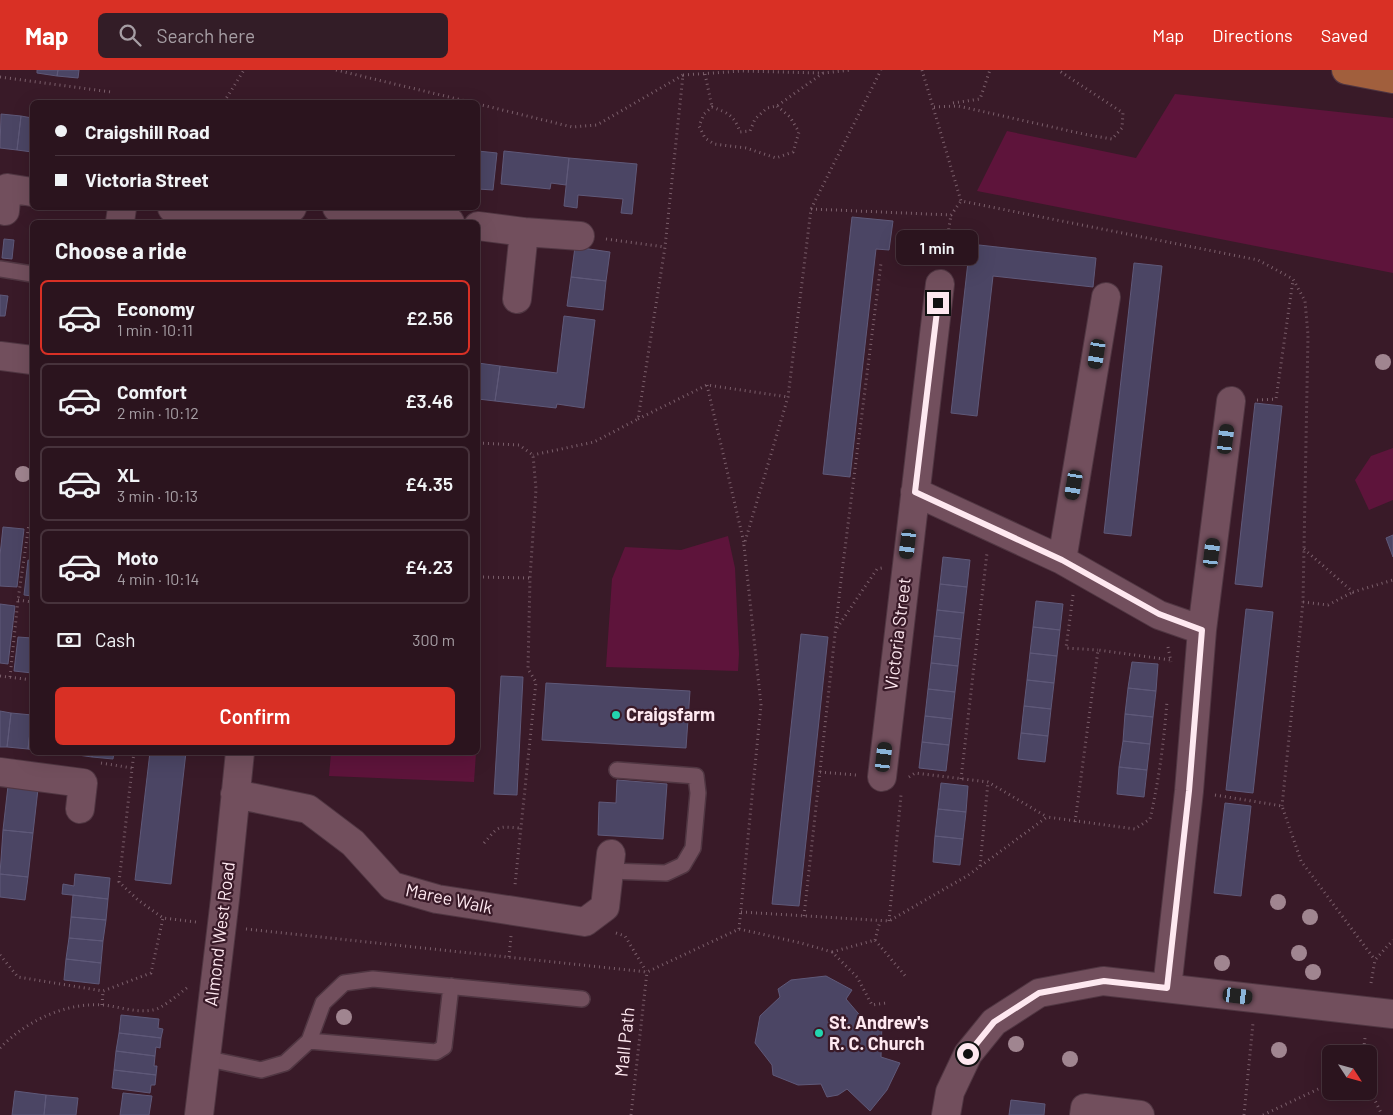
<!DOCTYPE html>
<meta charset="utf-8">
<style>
body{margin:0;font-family:Barlow,sans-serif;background:#331d27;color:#f1f3f6;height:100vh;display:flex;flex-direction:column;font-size:19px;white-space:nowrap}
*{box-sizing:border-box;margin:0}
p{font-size:16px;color:#a69ea4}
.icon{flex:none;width:28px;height:28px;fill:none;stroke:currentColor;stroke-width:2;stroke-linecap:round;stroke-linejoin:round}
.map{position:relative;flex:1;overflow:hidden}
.panel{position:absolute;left:30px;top:150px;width:450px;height:535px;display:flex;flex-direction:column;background:#2b141e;border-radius:8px;box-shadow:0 5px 20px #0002,0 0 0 1px #47333c}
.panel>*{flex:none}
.guide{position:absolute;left:30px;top:30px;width:450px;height:110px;border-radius:8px;box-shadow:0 5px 20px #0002,0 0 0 1px #47333c;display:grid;align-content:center;height:110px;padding:0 25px;background:#2b141e}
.needle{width:32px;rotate:126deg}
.controls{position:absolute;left:1322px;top:975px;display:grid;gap:10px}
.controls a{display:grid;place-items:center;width:55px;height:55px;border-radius:8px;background:#2b141e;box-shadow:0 5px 20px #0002,0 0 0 1px #47333c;font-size:25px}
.end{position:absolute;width:22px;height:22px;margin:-11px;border:6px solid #fee8f0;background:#111;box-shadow:0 0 0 2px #111}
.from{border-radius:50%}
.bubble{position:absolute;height:35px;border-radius:8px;background:#2b141e;box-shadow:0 5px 20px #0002,0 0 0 1px #47333c;font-size:16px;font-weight:600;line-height:35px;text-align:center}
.car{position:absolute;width:15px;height:30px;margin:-15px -8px;border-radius:6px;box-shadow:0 0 4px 1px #0007;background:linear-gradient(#222 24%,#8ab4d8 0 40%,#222 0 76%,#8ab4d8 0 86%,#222 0)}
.guide b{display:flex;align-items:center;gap:18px;height:48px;font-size:19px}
.guide b+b{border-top:1px solid #47333c}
.guide i{width:12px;height:12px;background:#f1f3f6}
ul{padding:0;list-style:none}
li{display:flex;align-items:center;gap:15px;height:75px;margin:0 10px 8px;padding:0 15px;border:2px solid #47333c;border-radius:8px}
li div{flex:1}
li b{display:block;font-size:19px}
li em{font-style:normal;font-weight:600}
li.active{border-color:#d93025}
li>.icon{width:45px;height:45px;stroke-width:1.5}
h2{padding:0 25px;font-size:22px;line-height:60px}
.pay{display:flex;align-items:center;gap:12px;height:55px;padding:0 25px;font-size:19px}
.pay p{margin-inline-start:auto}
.cta{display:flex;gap:10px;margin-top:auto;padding:10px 25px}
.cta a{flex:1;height:58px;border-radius:8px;background:#d93025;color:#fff;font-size:20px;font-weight:600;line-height:58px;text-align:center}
header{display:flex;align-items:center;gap:30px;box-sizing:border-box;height:70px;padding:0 25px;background:#d93025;color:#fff}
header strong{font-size:24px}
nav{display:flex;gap:28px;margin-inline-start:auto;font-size:18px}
.search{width:350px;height:45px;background:#331d27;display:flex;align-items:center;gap:12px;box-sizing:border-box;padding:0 18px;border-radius:8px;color:#a69ea4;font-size:19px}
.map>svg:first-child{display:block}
.green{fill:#5e143b}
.building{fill:#4b4564;stroke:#5f5979}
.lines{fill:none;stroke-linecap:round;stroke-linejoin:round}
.service-casing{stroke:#503642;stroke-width:18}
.minor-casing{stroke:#503642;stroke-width:30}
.tertiary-casing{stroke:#503642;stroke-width:30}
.primary-casing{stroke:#503642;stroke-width:30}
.path{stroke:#7b5f6b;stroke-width:3;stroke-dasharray:1 4;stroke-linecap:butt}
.service{stroke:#724f5d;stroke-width:15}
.minor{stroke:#724f5d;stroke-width:28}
.tertiary{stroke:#724f5d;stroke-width:28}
.primary{stroke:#a15f3d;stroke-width:28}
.tree{fill:#a08590}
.route{stroke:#fee8f0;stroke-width:6}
.poi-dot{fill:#23d5af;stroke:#391a28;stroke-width:2}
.labels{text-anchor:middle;stroke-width:4.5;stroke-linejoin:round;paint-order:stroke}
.street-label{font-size:18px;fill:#fee8f0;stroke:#391a28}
.poi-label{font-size:18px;font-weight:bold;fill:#fee8f0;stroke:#391a28;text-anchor:start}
</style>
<header>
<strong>Map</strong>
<div class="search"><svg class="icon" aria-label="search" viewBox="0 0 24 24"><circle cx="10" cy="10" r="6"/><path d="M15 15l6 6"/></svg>Search here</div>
<nav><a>Map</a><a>Directions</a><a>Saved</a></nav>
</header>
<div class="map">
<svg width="1393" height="1045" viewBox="0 0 1393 1045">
<rect width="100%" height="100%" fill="#391a28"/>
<!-- green -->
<path class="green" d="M1175,24L1393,48V203L977,121L1007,61L1136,88Z
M1393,378V430L1369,440L1355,410L1371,386Z
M728,466L735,498L739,584L738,601L606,597L612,509L625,477L681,480Z
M331,683H476L474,712L329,706Z"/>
<!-- building -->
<path class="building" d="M37,0H58L57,6L37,3Z
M58,0H79L78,8L57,6Z
M1,44L21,46L17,80L0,78Z
M21,46L32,48V82L17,80Z
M478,81L497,83L493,120L478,119Z
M504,81L569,88L566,115L551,113L550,119L501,114Z
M569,88L637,94L632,144L621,143L623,129L578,125L577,138L564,136Z
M852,147L893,151L889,180L876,179L850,407L823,404Z
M4,169L14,170L12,189L2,188Z
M970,174L1096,188L1093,217L993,206L977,346L951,343Z
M575,177L610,182L606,211L571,207Z
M1134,193L1162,196L1131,466L1104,463Z
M571,207L606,211L603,240L567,236Z
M0,225L8,226L5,246H0Z
M564,246L595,250L584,338L557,334L556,338L495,331L500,296L557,303Z
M478,293L500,296L495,331L478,329Z
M1255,333L1282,336L1262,517L1235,514Z
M3,457L24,459L17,517L0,516V485Z
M1393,465V487L1386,468Z
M943,487L970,490L967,517L940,514Z
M28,490L32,491V526L24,525Z
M940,514L967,517L964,543L937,540Z
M1036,531L1063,534L1060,560L1033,557Z
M0,534L15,536L8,594L0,593Z
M1246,539L1273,542L1253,723L1226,720Z
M937,540L964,543L961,569L934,566Z
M1033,557L1060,560L1057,586L1030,583Z
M801,564L828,567L799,836L772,834Z
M934,566L961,569L958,596L931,593Z
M18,567L32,568V603L14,601Z
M1030,583L1057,586L1054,613L1027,610Z
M1132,592L1158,594L1156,621L1128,618Z
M931,593L958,596L955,622L928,619Z
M501,606L523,607L517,725L494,724Z
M1027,610L1054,613L1051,639L1024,636Z
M546,613L690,621L686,678L542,670Z
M1128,618L1156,621L1153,647L1125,644Z
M928,619L955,622L952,649L925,646Z
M1024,636L1051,639L1048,666L1021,663Z
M0,641L11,643L7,677H0Z
M11,643L32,645L28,679L7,677Z
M1125,644L1153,647L1150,674L1123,671Z
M32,645V680L28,679Z
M925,646L952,649L949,675L922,672Z
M1021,663L1048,666L1045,692L1018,689Z
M1123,671L1150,674L1147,700L1119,697Z
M922,672L949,675L946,701L919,698Z
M71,682H92V687L71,684Z
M92,682H114L113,689L92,687Z
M150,682H186L171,814L135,810Z
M1119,697L1147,700L1144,727L1117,724Z
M617,710L667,714L663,769L598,765L599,732L616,733Z
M941,713L968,716L966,742L938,739Z
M8,716L38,719L33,763L3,760Z
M1225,733L1251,736L1241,826L1214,823Z
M938,739L966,742L963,769L935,766Z
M3,760L33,763L28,807L0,804Z
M935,766L963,769L960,795L933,792Z
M0,804L28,807L25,830L0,827Z
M75,804L110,808L108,829L62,824L63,814L74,816Z
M73,825L108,829L106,850L71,847Z
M71,847L106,850L103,871L69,868Z
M69,868L103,871L101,893L66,889Z
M66,889L101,893L99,914L64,910Z
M826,906L852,920L846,929L863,949L882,952L881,987L900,993L887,1020L870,1041L847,1019L838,1025L827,1027L821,1014L798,1015L773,1005L772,995L755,973L760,946L780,927L778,919L791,910Z
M121,945L159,949L158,958L163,959L161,968L119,963Z
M119,963L161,968L160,978L156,977L155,986L116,981Z
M116,981L155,986L154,996H157L156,1005L114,1000Z
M114,1000L156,1005L155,1015H151L150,1023L112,1018Z
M15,1021L46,1025L44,1045H12Z
M123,1023L152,1026L149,1045H120Z
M46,1025L78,1028L76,1045H44Z
M1011,1030L1045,1034L1044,1045H1009Z"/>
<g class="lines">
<!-- service casing -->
<g class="service-casing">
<path id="service" d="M0,199L32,204
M610,801L666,803L683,795L693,778L698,723L696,706L617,700
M309,971L323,933L344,913L373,909L582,929
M204,988L261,1000L285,993L309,971L436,982L444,977L451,916"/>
</g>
<!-- minor casing -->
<g class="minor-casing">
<path id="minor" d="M172,138L254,148L292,138
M337,138L450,152
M5,141L7,118L32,122
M120,152L122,138
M478,156L524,162L580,166
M517,229L524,162
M0,286L32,290
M915,422L1062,490L1159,545L1202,560
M1062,490L1106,227
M0,702L83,713L80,739
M882,707L940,214
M235,724L308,739L353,773L392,816L437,829L585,852L605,837L611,784
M1167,918L1189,721L1202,560L1231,331
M199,1045L225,829L240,682
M1084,1045L1085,1038L1140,1045"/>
</g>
<!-- tertiary casing -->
<g class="tertiary-casing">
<path id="tertiary" d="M946,1045L950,1022L968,984L994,952L1039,923L1103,911L1393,944"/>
</g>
<!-- primary casing -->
<g class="primary-casing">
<path id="primary" d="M1346,0L1393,9"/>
</g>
<!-- path -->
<path class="path" d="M336,0L470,32
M922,0L961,131L1258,190L1293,209L1305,231L1308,265L1303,532L1282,736
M705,4L712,37
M683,5L742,1L823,3L852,0
M0,7L111,22
M224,32L244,0
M953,33L980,29L990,0
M478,34L572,57L597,55L683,5L665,177L638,349L594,372L533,385
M777,36L790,47L799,62L793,82L776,88L746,78L714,74L705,68L699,56L704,44L712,37C728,43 734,45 740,62L750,61L755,49L767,38L777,36L823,3
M934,37L958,36L1088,65L1112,69L1122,58L1123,43L1058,0
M811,139L951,145L961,131
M606,169L665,177
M944,189L951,145
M707,315L744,473
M1257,330L1276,329L1293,210
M638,349L707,315L788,327
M478,373L519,375L533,385L536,419L530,508L528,599L536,612L515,815
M1304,479L1353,522L1393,510
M478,507L530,508
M1073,525L1066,578L1098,580
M18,530L32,532
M1303,532L1328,535L1353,522
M837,558L877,499L882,498
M1168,577L1171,592
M0,606L32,610
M10,607L18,530L29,454L32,455
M134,682L119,812L138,830L163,848L196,852
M101,693L132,698
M820,702L856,705
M909,707L915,703L988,712L1047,747
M961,709L987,483
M1215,725L1282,736L1301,791L1375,890
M1075,752L1098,580L1171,590
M484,773C499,756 497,756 519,758
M980,796L988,712
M741,842L889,851L967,806L1047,747L1135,759L1150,749C1159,710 1164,671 1167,631
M804,846L841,510L881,193
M889,851L901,725
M246,859L647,902L739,859L801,873L832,882L857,907L872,935L886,933
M739,859L761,635L744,475L788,327L811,139L881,0
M616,863L625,866L646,901
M875,870L880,851
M832,882L875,870L907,908
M0,885L18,907L103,921L151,903L163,848
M509,887L511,866
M1371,913L1375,890L1393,870
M102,935L103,921
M0,978C26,951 66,932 104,935C120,937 137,943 153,940C162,939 180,923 188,917
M1363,984L1365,968
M1369,1018L1382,1045
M631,1045L647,902
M1244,1045L1253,953
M1263,1045L1331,1013"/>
<!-- service -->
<use href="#service" class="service"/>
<!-- minor -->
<use href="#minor" class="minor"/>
<!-- tertiary -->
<use href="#tertiary" class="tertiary"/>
<!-- primary -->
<use href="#primary" class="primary"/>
</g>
<!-- trees -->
<g class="tree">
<circle cx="1383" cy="292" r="8"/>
<circle cx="23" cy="404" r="8"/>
<circle cx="1278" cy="832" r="8"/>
<circle cx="1310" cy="847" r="8"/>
<circle cx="1299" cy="883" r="8"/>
<circle cx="1222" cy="893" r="8"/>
<circle cx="1313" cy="902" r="8"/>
<circle cx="344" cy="947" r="8"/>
<circle cx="1016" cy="974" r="8"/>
<circle cx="1279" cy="980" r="8"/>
<circle cx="1070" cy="989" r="8"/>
</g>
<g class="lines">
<!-- route -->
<path class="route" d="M938,233L915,422L1062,490L1159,544L1202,560L1189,721L1167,918L1104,911L1039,923L994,952L968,984"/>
</g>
<!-- markers -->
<g class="poi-dot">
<circle cx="616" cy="645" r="5"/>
<circle cx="819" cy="963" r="5"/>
</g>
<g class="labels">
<!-- street labels -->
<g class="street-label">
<text transform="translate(898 564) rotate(-83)" y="6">Victoria Street</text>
<text transform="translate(449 829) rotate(12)" y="6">Maree Walk</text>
<text transform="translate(220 864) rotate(-83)" y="6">Almond West Road</text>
<text transform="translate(625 972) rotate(-84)" y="6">Mall Path</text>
</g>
<!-- poi labels -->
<g class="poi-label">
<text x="626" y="651">Craigsfarm</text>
<text x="829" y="959">St. Andrew's<tspan x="829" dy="21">R. C. Church</tspan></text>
</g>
</g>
</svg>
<div class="controls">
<a><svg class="needle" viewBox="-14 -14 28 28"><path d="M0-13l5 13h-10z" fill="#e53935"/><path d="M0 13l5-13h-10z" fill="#a69ea4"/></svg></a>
</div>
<i class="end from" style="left:968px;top:984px"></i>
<i class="end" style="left:938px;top:233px"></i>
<div class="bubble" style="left:896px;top:160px;width:82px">1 min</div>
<i class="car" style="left:1097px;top:284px;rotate:189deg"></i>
<i class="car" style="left:1226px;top:369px;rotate:7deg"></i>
<i class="car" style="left:1074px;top:415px;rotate:190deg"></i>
<i class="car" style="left:908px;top:474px;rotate:187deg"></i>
<i class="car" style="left:1212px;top:483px;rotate:7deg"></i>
<i class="car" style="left:884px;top:687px;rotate:7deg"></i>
<i class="car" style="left:1238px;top:926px;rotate:97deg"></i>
<div class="guide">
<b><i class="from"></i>Craigshill Road</b>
<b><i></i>Victoria Street</b>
</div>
<section class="panel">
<h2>Choose a ride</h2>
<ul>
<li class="active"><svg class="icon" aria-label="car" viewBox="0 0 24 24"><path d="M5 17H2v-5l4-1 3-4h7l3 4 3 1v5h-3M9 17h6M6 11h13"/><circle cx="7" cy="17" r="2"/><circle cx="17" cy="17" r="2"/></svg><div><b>Economy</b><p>1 min · 10:11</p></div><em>£2.56</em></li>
<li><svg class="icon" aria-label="car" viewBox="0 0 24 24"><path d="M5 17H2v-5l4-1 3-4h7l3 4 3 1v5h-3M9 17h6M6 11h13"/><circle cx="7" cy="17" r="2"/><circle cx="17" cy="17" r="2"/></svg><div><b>Comfort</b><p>2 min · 10:12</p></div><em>£3.46</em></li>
<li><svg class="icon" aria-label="car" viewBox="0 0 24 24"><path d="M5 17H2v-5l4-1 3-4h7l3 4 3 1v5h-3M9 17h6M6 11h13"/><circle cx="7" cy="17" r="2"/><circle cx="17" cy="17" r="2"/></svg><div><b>XL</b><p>3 min · 10:13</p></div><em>£4.35</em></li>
<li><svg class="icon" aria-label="car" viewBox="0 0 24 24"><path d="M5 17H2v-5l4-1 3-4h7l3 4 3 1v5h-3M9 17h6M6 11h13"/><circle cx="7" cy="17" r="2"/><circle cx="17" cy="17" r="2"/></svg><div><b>Moto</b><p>4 min · 10:14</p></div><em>£4.23</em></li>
</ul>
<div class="pay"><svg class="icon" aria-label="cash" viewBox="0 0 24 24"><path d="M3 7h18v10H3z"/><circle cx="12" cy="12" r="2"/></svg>Cash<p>300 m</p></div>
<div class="cta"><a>Confirm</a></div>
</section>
</div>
